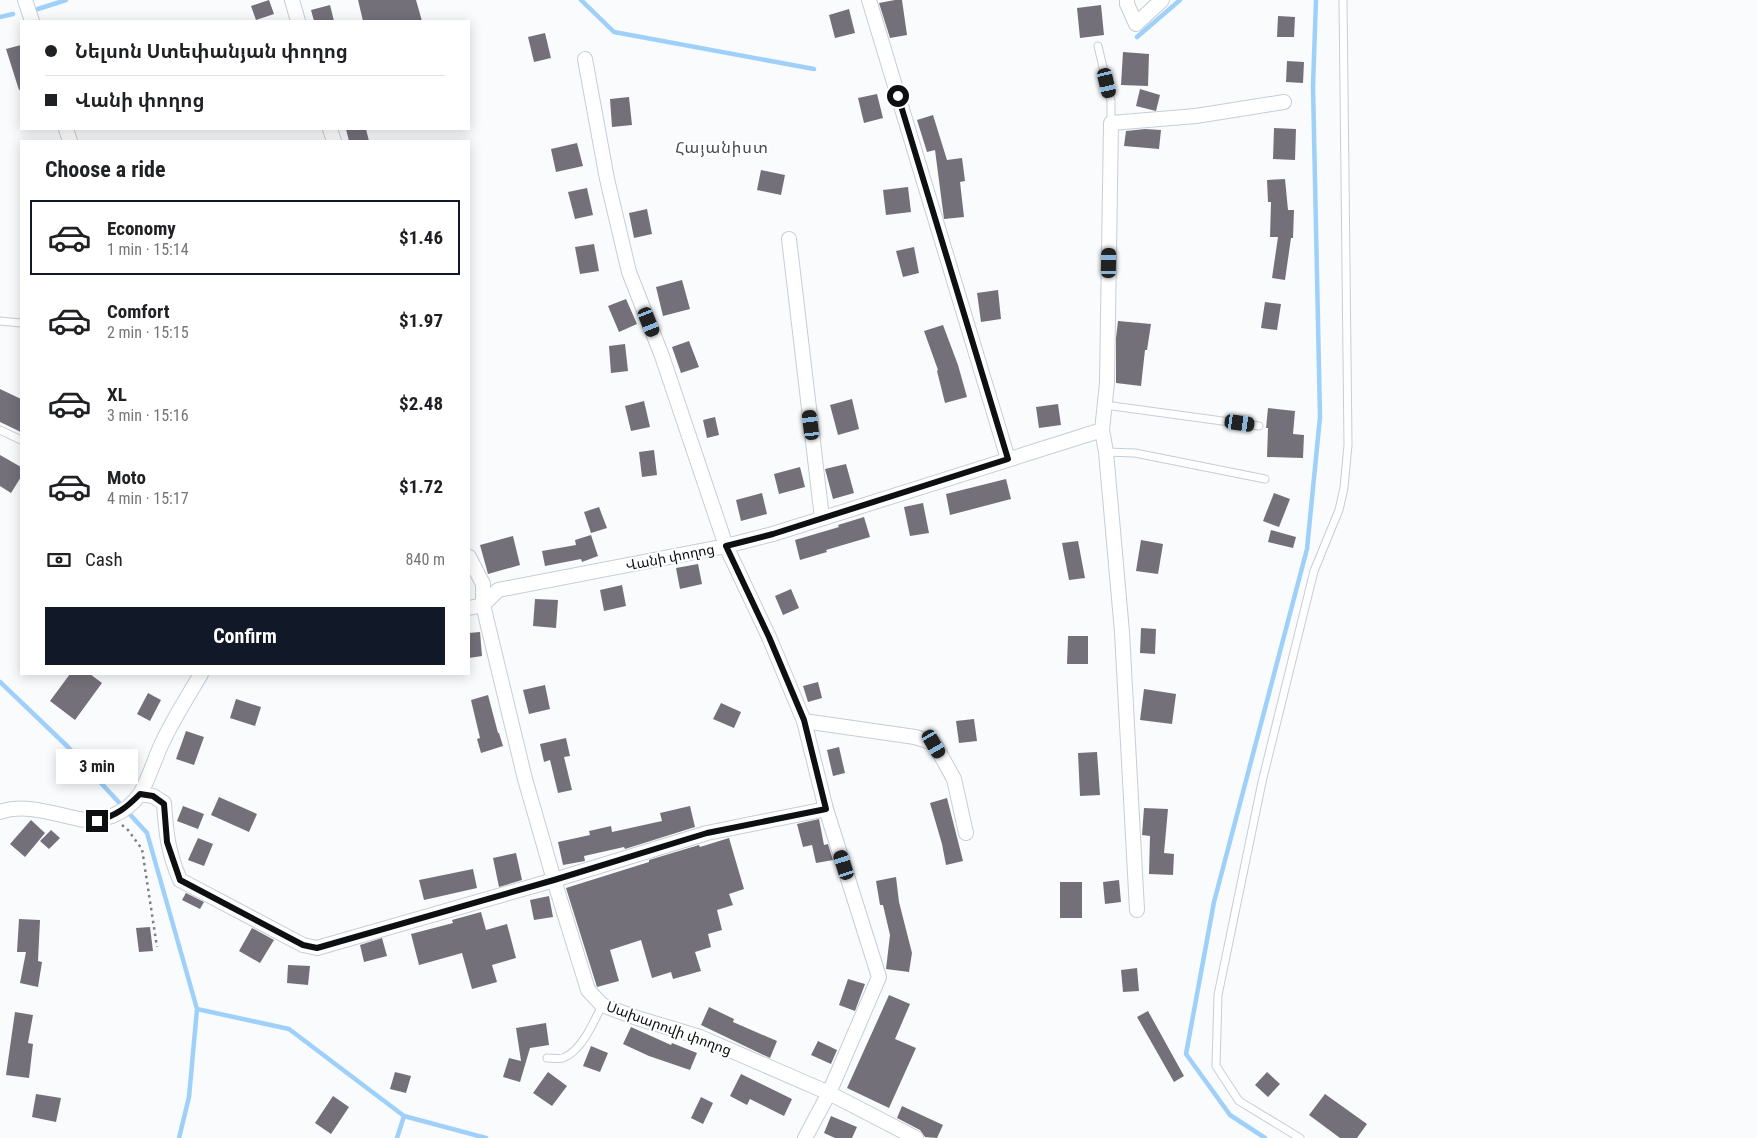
<!DOCTYPE html>
<meta charset="utf-8">
<style>
body{margin:0;font-family:"Roboto Condensed","Noto Sans Armenian",sans-serif;background:#f6f6f6;color:#202124;height:100vh;display:flex;flex-direction:column;font-size:19px;white-space:nowrap}
*{box-sizing:border-box;margin:0}
p{font-size:16px;color:#757577}
.icon{flex:none;width:28px;height:28px;fill:none;stroke:currentColor;stroke-width:2;stroke-linecap:round;stroke-linejoin:round}
.map{position:relative;flex:1;overflow:hidden}
.side{position:absolute;left:20px;top:140px;width:450px;height:535px;display:flex;flex-direction:column;background:#fff;border-radius:0px;box-shadow:0 2px 12px #0003}
.side>*{flex:none}
.guide{position:absolute;left:20px;top:20px;width:450px;height:110px;border-radius:0px;box-shadow:0 2px 12px #0003;display:grid;align-content:center;height:110px;padding:0 25px;background:#fff}
.end{position:absolute;width:22px;height:22px;margin:-11px;border:6px solid #0d1013;background:#fff;box-shadow:0 0 0 2px #fff}
.from{border-radius:50%}
.bubble{position:absolute;height:35px;border-radius:0px;background:#fff;box-shadow:0 2px 12px #0003;font-size:16px;font-weight:700;line-height:35px;text-align:center}
.car{position:absolute;width:15px;height:30px;margin:-15px -8px;border-radius:6px;box-shadow:0 0 4px 1px #0007;background:linear-gradient(#222 24%,#8ab4d8 0 40%,#222 0 76%,#8ab4d8 0 86%,#222 0)}
.guide b{display:flex;align-items:center;gap:18px;height:48px;font-size:19px}
.guide b+b{border-top:1px solid #e0e0e0}
.guide i{width:12px;height:12px;background:#202124}
ul{padding:0;list-style:none}
li{display:flex;align-items:center;gap:15px;height:75px;margin:0 10px 8px;padding:0 15px;border:2px solid transparent;border-radius:0px}
li div{flex:1}
li b{display:block;font-size:19px}
li em{font-style:normal;font-weight:700}
li.on{border-color:#111827}
li>.icon{width:45px;height:45px;stroke-width:1.5}
h2{padding:0 25px;font-size:22px;line-height:60px}
.pay{display:flex;align-items:center;gap:12px;height:55px;padding:0 25px;font-size:19px}
.pay p{margin-inline-start:auto}
.button{display:flex;gap:10px;margin-top:auto;padding:10px 25px}
.button a{flex:1;height:58px;border-radius:0px;background:#111827;color:#fff;font-size:20px;font-weight:700;line-height:58px;text-align:center}
.map>svg:first-child{display:block}
.lines{fill:none;stroke-linecap:round;stroke-linejoin:round}
.stream{stroke:#9fd0f9;stroke-width:4.5}
.building{fill:#74707a}
.lane-casing{stroke:#c5ced7;stroke-width:9}
.street-casing{stroke:#c5ced7;stroke-width:16}
.path{stroke:#7c7e81;stroke-width:2.5;stroke-dasharray:2.5 4;stroke-linecap:butt}
.lane{stroke:#fff;stroke-width:7}
.street{stroke:#fff;stroke-width:14}
.route{stroke:#0d1013;stroke-width:6}
.labels{text-anchor:middle;stroke-width:4.5;stroke-linejoin:round;paint-order:stroke}
.street-label{font-size:14px;fill:#0d1013;stroke:#fff}
.quarter-label{font-size:16px;letter-spacing:1px;fill:#434b52;stroke:#fff}
</style>
<div class="map">
<svg width="1757" height="1138" viewBox="0 0 1757 1138">
<rect width="100%" height="100%" fill="#f9fbfd"/>
<g class="lines">
<!-- stream -->
<path class="stream" d="M581,0L614,32L814,69
M38,9L66,0
M0,17L13,14
M1137,37L1180,0
M0,682L67,746L147,833L197,1009L189,1097L179,1138
M197,1009L289,1029L404,1116L486,1138
M397,1138L404,1116
M1265,1138L1230,1115L1186,1054L1214,902L1307,549L1320,417L1313,86L1316,0"/>
</g>
<!-- building -->
<path class="building" d="M269,0L274,14L256,20L251,6Z
M358,0H416L422,21H363Z
M895,0H902L907,35L890,38L879,3Z
M330,5L334,21H314L311,10Z
M1101,5L1104,35L1080,38L1077,8Z
M849,9L855,33L835,38L829,15Z
M1278,16L1295,17L1294,37H1277Z
M545,33L551,58L534,62L528,37Z
M21,45V89L19,90L6,49Z
M1123,52L1149,54L1148,86L1121,85Z
M1287,61L1304,62L1303,83L1286,82Z
M1140,89L1160,95L1156,111L1136,106Z
M877,94L883,118L864,123L858,98Z
M629,97L632,125L612,127L610,99Z
M933,115L947,160L962,158L965,181L960,182L964,217L944,219L935,150L927,152L917,120Z
M1274,128L1296,129L1295,160L1273,159Z
M346,129H366L369,141H349Z
M1145,129L1161,130L1159,149L1124,146L1126,131Z
M577,143L583,166L556,172L551,149Z
M761,170L785,175L781,195L757,190Z
M1285,179L1288,210H1294L1293,238H1291L1285,280L1272,278L1278,237H1270L1271,202H1268L1267,180Z
M908,187L911,212L886,215L883,190Z
M587,188L593,215L575,219L568,192Z
M647,209L652,234L634,238L629,213Z
M594,244L599,271L580,274L575,247Z
M914,247L919,273L903,277L896,251Z
M682,280L690,309L663,316L656,287Z
M998,290L1001,319L981,322L977,293Z
M626,299L637,324L619,332L608,306Z
M1265,302L1281,304L1277,330L1261,328Z
M1118,321L1151,324L1147,350H1145L1141,386L1116,383V338Z
M943,325L958,365L967,397L945,403L937,371L938,370L924,331Z
M689,341L699,367L681,373L672,347Z
M625,344L628,371L611,373L609,346Z
M0,389L21,399V432L0,422Z
M852,399L859,429L838,435L830,405Z
M644,401L650,427L631,431L625,406Z
M1058,404L1061,425L1039,428L1036,407Z
M1268,408L1295,411L1293,434L1304,435L1303,458L1267,457L1268,428H1266Z
M715,417L719,435L707,438L703,420Z
M654,450L657,475L642,477L639,452Z
M0,455L21,467V477L11,493L0,486Z
M846,464L854,493L833,499L825,469Z
M800,467L805,487L779,494L774,474Z
M1006,479L1011,499L950,515L946,494Z
M762,493L767,514L741,521L736,500Z
M1274,493L1290,499L1279,527L1263,521Z
M923,503L929,533L910,536L904,507Z
M599,507L607,528L591,533L584,512Z
M864,517L870,537L826,550L827,552L800,560L795,540L839,527L838,525Z
M1271,530L1296,537L1293,548L1268,542Z
M591,535L598,556L582,562L581,559L545,566L542,551L576,545L575,540Z
M513,536L520,565L488,574L480,545Z
M1141,540L1163,544L1158,574L1136,571Z
M1078,541L1085,578L1069,580L1062,543Z
M698,564L702,584L680,589L676,568Z
M622,585L626,606L604,611L600,590Z
M791,589L799,608L783,615L775,596Z
M535,599L558,600L556,628L533,626Z
M1141,628L1156,629L1155,654L1140,653Z
M480,632L482,656L469,658V633Z
M1068,636H1088V664H1067Z
M70,674H90L102,683L75,720L50,701Z
M818,682L822,698L808,702L803,686Z
M545,685L550,709L529,714L523,690Z
M1144,689L1176,694L1172,724L1140,720Z
M148,693L161,700L150,721L137,714Z
M488,695L498,733H499L503,746L481,753L477,739L480,738L471,700Z
M236,699L261,707L255,726L230,718Z
M721,703L741,712L734,728L713,719Z
M974,719L977,741L959,743L956,721Z
M186,731L204,737L194,765L176,759Z
M566,738L570,756L564,757L572,790L558,793L550,760L544,762L540,744Z
M839,747L845,773L833,776L827,750Z
M1097,752L1100,795L1080,796L1078,753Z
M219,797L257,814L249,832L211,815Z
M947,798L963,861L946,865L942,844L930,803Z
M183,806L204,814L198,829L177,821Z
M690,806L695,827L625,849L624,847L584,856L585,861L563,865L558,842L590,835L589,831L611,826L612,832L662,821L660,813Z
M1144,808L1168,809L1164,853L1174,854L1173,875L1149,874L1150,836L1142,835Z
M819,819L824,845L828,844L833,860L816,863L812,845L803,847L797,824Z
M31,820L45,833L25,857L10,844Z
M51,830L60,838L49,849L40,841Z
M198,838L213,844L204,866L188,860Z
M729,838L744,889L729,894L733,905L717,910L722,930L708,934L711,947L695,952L701,971L673,979L671,972L652,978L641,940L610,950L619,981L597,987L566,888L649,862V860L699,845L700,847Z
M516,853L522,880L499,887L493,858Z
M473,869L477,888L424,900L419,880Z
M896,877L899,902L912,953L909,972L886,969L890,935L883,905H880L876,881Z
M1119,880L1121,902L1105,904L1103,882Z
M1060,882H1082V918H1060Z
M186,893L204,902L200,909L182,900Z
M549,896L553,917L534,920L530,900Z
M481,912L486,930L507,924L516,958L492,965L497,982L472,989L462,953L419,965L411,934L453,923L452,920Z
M19,919L40,920L38,961L42,962L38,987L20,983L26,952H17Z
M150,927L153,951L139,952L136,928Z
M252,928L274,940L260,963L239,951Z
M382,938L387,956L364,962L360,945Z
M288,965L310,966L308,985L287,983Z
M1137,968L1139,991L1123,992L1121,970Z
M848,979L865,984L855,1011L839,1005Z
M889,995L910,1004L895,1039L916,1048L889,1108L847,1088Z
M709,1007L734,1019L733,1022L777,1041L770,1058L701,1025Z
M1148,1011L1184,1076L1174,1082L1137,1017Z
M15,1012L33,1015L28,1043L33,1044L29,1078L6,1075Z
M546,1023L549,1045L530,1048L520,1082L503,1077L509,1058L521,1061L516,1028Z
M631,1027L671,1045L672,1043L697,1053L690,1070L649,1056L623,1044Z
M818,1041L837,1050L831,1064L811,1055Z
M591,1046L608,1053L600,1072L583,1066Z
M395,1072L411,1076L406,1093L390,1089Z
M548,1072L567,1086L552,1106L533,1093Z
M1267,1072L1280,1084L1268,1097L1255,1085Z
M741,1074L792,1099L784,1116L750,1099L747,1105L730,1096Z
M36,1094L61,1098L56,1122L32,1117Z
M1325,1094L1367,1124L1357,1138H1340L1309,1115Z
M333,1096L349,1107L331,1134L315,1123Z
M701,1097L713,1103L703,1124L691,1118Z
M902,1106L943,1125L937,1138L925,1137L920,1130L897,1118Z
M831,1116L857,1127L852,1138H835L824,1133Z"/>
<g class="lines">
<!-- lane casing -->
<g class="lane-casing">
<path id="lane" d="M1098,46L1111,101V123
M0,321L21,323
M1105,405L1259,426
M0,430L21,440
M1106,452L1135,453L1265,479
M547,1058C552,1058 559,1059 563,1058C581,1052 595,1020 602,1005
M1300,1138L1239,1101L1216,1066L1218,995L1262,782L1314,571L1339,510L1344,488L1348,445L1343,0"/>
</g>
<!-- street casing -->
<g class="street-casing">
<path id="street" d="M25,0L32,21
M292,0L298,21
M869,0L1008,459
M1127,0V4L1136,24L1162,0
M585,59L607,179L629,272L662,356L726,546L769,637L804,721L826,809L879,977L829,1093L805,1138
M66,129L70,141
M330,129L334,141
M789,239L822,518
M469,557L483,584V605L525,779L554,880L588,990L602,1005L637,1018L700,1037L829,1093L916,1138
M469,608L483,605L498,590L726,546L773,534L1102,430
M804,721L915,737L934,743L954,779L966,833
M140,794L153,796L164,803C166,833 168,852 180,880L303,945L317,948L554,880L707,833L826,809
M0,812C25,803 54,814 79,819C102,823 126,814 140,794C149,779 155,757 163,741C174,718 188,696 201,674
M1137,910L1122,632L1106,452L1102,430L1107,383L1111,123L1196,116L1284,102"/>
</g>
<!-- path -->
<path class="path" d="M122,825L128,830L142,849L157,947"/>
<!-- lane -->
<use href="#lane" class="lane"/>
<!-- street -->
<use href="#street" class="street"/>
</g>
<g class="lines">
<!-- route -->
<path class="route" d="M97,821C117,815 126,808 140,794L153,796L164,804L167,842L180,880L303,945L317,948L554,880L707,833L826,809L804,720L769,637L726,546L773,534L1008,459L898,96"/>
</g>
<g class="labels">
<!-- street labels -->
<g class="street-label">
<text transform="translate(670 557) rotate(-11)" y="5">Վանի փողոց</text>
<text transform="translate(669 1028) rotate(20)" y="5">Սախարովի փողոց</text>
</g>
<!-- quarter labels -->
<g class="quarter-label">
<text x="722" y="153">Հայանիստ</text>
</g>
</g>
</svg>
<i class="end from" style="left:898px;top:96px"></i>
<i class="end" style="left:97px;top:821px"></i>
<div class="bubble" style="left:56px;top:749px;width:82px">3 min</div>
<i class="car" style="left:1107px;top:83px;rotate:167deg"></i>
<i class="car" style="left:1109px;top:263px;rotate:1deg"></i>
<i class="car" style="left:649px;top:322px;rotate:158deg"></i>
<i class="car" style="left:1240px;top:423px;rotate:98deg"></i>
<i class="car" style="left:811px;top:425px;rotate:353deg"></i>
<i class="car" style="left:934px;top:744px;rotate:150deg"></i>
<i class="car" style="left:844px;top:865px;rotate:342deg"></i>
<div class="guide">
<b><i class="from"></i>Նելսոն Ստեփանյան փողոց</b>
<b><i></i>Վանի փողոց</b>
</div>
<section class="side">
<h2>Choose a ride</h2>
<ul>
<li class="on"><svg class="icon" aria-label="car" viewBox="0 0 24 24"><path d="M5 17H2v-5l4-1 3-4h7l3 4 3 1v5h-3M9 17h6M6 11h13"/><circle cx="7" cy="17" r="2"/><circle cx="17" cy="17" r="2"/></svg><div><b>Economy</b><p>1 min · 15:14</p></div><em>$1.46</em></li>
<li><svg class="icon" aria-label="car" viewBox="0 0 24 24"><path d="M5 17H2v-5l4-1 3-4h7l3 4 3 1v5h-3M9 17h6M6 11h13"/><circle cx="7" cy="17" r="2"/><circle cx="17" cy="17" r="2"/></svg><div><b>Comfort</b><p>2 min · 15:15</p></div><em>$1.97</em></li>
<li><svg class="icon" aria-label="car" viewBox="0 0 24 24"><path d="M5 17H2v-5l4-1 3-4h7l3 4 3 1v5h-3M9 17h6M6 11h13"/><circle cx="7" cy="17" r="2"/><circle cx="17" cy="17" r="2"/></svg><div><b>XL</b><p>3 min · 15:16</p></div><em>$2.48</em></li>
<li><svg class="icon" aria-label="car" viewBox="0 0 24 24"><path d="M5 17H2v-5l4-1 3-4h7l3 4 3 1v5h-3M9 17h6M6 11h13"/><circle cx="7" cy="17" r="2"/><circle cx="17" cy="17" r="2"/></svg><div><b>Moto</b><p>4 min · 15:17</p></div><em>$1.72</em></li>
</ul>
<div class="pay"><svg class="icon" aria-label="cash" viewBox="0 0 24 24"><path d="M3 7h18v10H3z"/><circle cx="12" cy="12" r="2"/></svg>Cash<p>840 m</p></div>
<div class="button"><a>Confirm</a></div>
</section>
</div>
